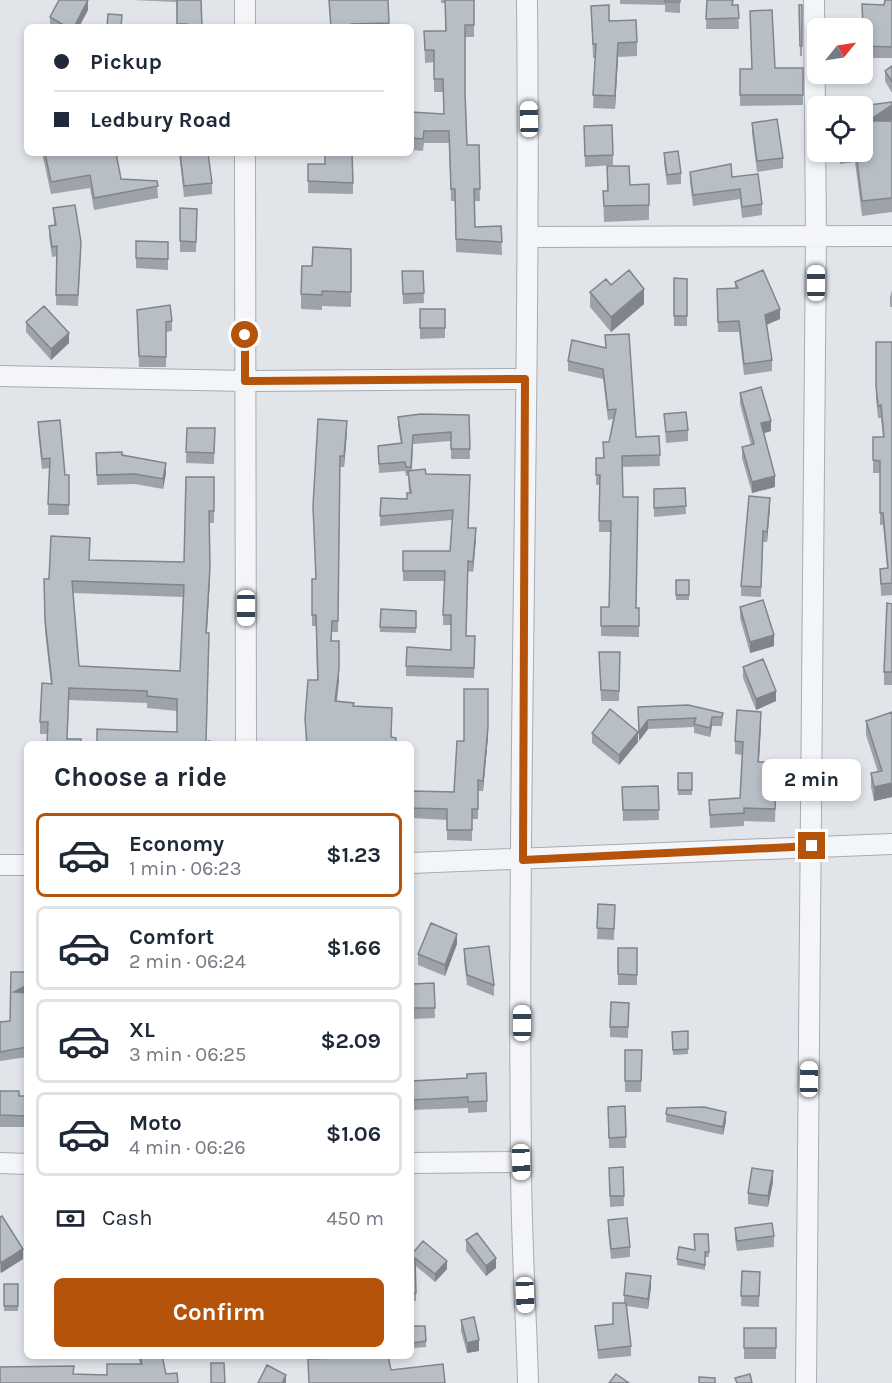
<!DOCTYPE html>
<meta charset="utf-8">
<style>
body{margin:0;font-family:Karla,sans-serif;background:#f6f6f7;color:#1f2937;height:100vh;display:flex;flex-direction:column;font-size:22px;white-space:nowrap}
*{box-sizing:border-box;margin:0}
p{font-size:20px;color:#747a83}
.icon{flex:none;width:33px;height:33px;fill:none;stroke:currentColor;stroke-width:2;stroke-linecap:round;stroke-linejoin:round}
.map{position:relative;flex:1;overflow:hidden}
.details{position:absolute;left:24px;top:741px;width:390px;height:618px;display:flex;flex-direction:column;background:#fff;border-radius:9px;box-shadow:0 3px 9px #0003}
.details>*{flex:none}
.hud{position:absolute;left:24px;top:24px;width:390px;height:132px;border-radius:9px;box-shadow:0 3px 9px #0003;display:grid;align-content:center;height:132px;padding:0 30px;background:#fff}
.needle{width:39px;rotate:60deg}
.fabs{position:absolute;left:807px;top:18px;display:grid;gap:12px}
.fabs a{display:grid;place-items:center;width:66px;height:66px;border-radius:9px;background:#fff;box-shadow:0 3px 9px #0003;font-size:30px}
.end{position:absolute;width:27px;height:27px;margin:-14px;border:8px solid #b45309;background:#fff;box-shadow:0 0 0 3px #fff}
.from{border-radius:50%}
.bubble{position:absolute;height:42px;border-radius:9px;background:#fff;box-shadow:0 3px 9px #0003;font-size:20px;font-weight:700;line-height:42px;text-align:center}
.car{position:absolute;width:18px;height:36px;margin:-18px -9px;border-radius:8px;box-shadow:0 0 4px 2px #0007;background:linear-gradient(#fff 24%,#345 0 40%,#fff 0 76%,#345 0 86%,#fff 0)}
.hud b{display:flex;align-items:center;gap:21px;height:57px;font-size:22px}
.hud b+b{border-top:2px solid #e0e1e3}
.hud i{width:15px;height:15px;background:#1f2937}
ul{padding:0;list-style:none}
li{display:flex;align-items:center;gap:18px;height:84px;margin:0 12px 9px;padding:0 18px;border:3px solid #e0e1e3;border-radius:9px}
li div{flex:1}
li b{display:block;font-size:22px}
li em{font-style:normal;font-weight:700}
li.selected{border-color:#b45309}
li>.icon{width:54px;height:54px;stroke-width:1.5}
h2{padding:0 30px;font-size:27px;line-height:72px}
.pay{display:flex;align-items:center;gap:15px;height:66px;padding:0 30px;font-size:22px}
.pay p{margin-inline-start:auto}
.button{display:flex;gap:12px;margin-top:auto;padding:12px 30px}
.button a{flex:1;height:69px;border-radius:9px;background:#b45309;color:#fff;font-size:24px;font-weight:700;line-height:69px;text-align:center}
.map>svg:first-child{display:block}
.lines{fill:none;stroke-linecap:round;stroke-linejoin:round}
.minor-casing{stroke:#a6acb4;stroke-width:22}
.minor{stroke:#f4f5f8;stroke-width:20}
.wall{fill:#9ea3aa;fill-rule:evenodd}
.shaded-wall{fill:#81858b}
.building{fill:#b8bec6;stroke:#81858b;stroke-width:1.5;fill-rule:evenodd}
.route{stroke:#b45309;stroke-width:8}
</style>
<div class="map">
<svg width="892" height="1383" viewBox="0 0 892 1383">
<rect width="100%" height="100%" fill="#e1e5ea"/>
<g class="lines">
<!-- minor casing -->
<g class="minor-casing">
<path id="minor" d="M245,0V27
M527,0C531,387 517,774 521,1161C521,1235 526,1309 528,1383
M245,153L246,744
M530,237L892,236
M0,376L245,381L525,379
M411,863L892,844
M0,865H27
M0,1163L27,1164
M411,1163L521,1162
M806,1383L816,236L814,0"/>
</g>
<!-- minor -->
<use href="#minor" class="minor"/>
</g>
<!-- wall -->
<path class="wall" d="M132,0H201L202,27H177L176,2Z
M329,0H388L389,27H331Z
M441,0H474V37H465V93L467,145H479L480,201H474L475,227L501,226L502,255L456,252L455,201H451L449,143H424L423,151L411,150V112L444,114L443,92H434V62L425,63L424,31H445V3H441Z
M620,0H680V13L665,12V5L620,4Z
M707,0H733V5H738L739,29H706Z
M892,0V58H862V26L884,5Z
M799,5H802V56H800Z
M591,6L637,42V56L618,57L615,109L593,108L595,58H593Z
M88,10L79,27H50V17Z
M750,11L775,68H803V105L740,106V69H752Z
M892,66V93L885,81V71Z
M862,106L892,120L890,121H892V212L862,216L855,162L840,164L838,152H862Z
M752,123L783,158V168L757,172L752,133Z
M584,126L613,155V165L585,167Z
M42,153H116L121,179L157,181L158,198L94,210L90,188L51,194Z
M179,153H208L212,183V194L184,197Z
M325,153L353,183V194L308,193V164H325Z
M664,153L681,173V184L667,185L664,163Z
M607,166L630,185L649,205V220L604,222L603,191H607Z
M690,172L732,177L762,204V215L742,218L740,199L693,206L690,182Z
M53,208L81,253L78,306L56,305L57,256L52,257L49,236V226L54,225Z
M180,208L197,209L196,252H180Z
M136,241L168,242V270L136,268Z
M351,249V307L322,306V310L301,309V294L312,266Z
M402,271H423L424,303L403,304Z
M674,278L687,279V326H674Z
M735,282L780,319L767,325L772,360V371L744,375L739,332H718L717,289H735Z
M611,285L644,304L611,332L590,307V292Z
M892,290V307H890V297Z
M420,309H445V338L420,339Z
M137,310L172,321V331L166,332V367H139Z
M26,322L69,343L51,360L26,332Z
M605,335L636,437L659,436L660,466L622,467L623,497L636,608H639V637L601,636V607H609L611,532H599L600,485H596V458H603L609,442L613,419L608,420L603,379L568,371V361L605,348Z
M876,342H892V595L881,596L880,569L887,568L883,525H880V473H873V460L883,437L881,418H878L876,398Z
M740,393L771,431L764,433L775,487L752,493L742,458V447L751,445L740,404Z
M664,414L688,430V441L666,443Z
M469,415L470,459H451V441L413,444L412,471L426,474L469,528L476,538L473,572L468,571L466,636H475L474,678L406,676V666L451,650V625H443L444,581H403V551H450L452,520L380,526L381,498L407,499V493H409L408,476H406L405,471L379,473L378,446L401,444L398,426V417Z
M38,422L65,475H69V515H48L49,468L42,469L38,432Z
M187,428H215L214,464L186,463Z
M347,432L344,467H340L338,632H332V641L339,680L337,702L354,706L392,719L391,737L396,744H306L305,719L317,680L316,626H312V579H316L313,506Z
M96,453L122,455L166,473L163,489L135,484L97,485Z
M214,477V523H209L210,578L207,633L206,742L210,744H97V729L177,732V711L147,708V703L69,700L67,739L81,744L47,734H40V722L51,684L45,632L44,579H49L89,560L184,562ZM73,593L183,597L180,671L79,666Z
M685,488L686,514L654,517V489Z
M770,508L767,542H763L761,597L741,596V586Z
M676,580H689V600H676Z
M892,604V685H884V672Z
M740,607L774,646L750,653L740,618Z
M416,611V633L380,632V627Z
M599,652H620L619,701H601Z
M743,667L776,701L756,710L743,678Z
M638,707L723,713L722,726H712L710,737L694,733V727L648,729L639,741Z
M866,721L892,797L874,801L871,787V773L878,772L866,735Z
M761,725L759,762L770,777L776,790L775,822L744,821V826L710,828L709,800L740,798L742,755L735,754V741Z
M592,733L638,742L619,765L592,743Z
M488,737L483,791H478V819H472V841L447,840V820L411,818V791L454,792L464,741Z
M678,773H692V795H678Z
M658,786L659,820L623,821L622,787Z
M598,904L615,905L614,940L597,939Z
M457,944L445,976L418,965V954Z
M618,948H637V985H618Z
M464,949L494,985V996L467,985L464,960Z
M27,972V1057L0,1061V1022L10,1021Z
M434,983L435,1018L413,1019L412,984Z
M629,1003L628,1038L610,1037V1027Z
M688,1031V1054L673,1055L672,1032Z
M625,1050H642L641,1092H625Z
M411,1081L487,1101V1112L468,1113V1108L411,1110Z
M0,1091L19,1096H27V1127H0Z
M625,1106L626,1148H609L608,1107Z
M666,1114L726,1121L723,1135L666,1122Z
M623,1167L624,1206L610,1207L609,1168Z
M773,1182L768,1207L748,1204V1193Z
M0,1217L23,1259L1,1273L0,1271Z
M608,1220L630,1247V1257L611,1259L608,1231Z
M735,1228L774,1236V1247L737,1251L735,1239Z
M708,1234L709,1257H705V1270L677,1265V1259L694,1250Z
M466,1240L496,1268L486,1276L466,1251Z
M411,1255L447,1269L435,1282L416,1266V1301H411Z
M742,1271L760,1272L759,1307L741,1306Z
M4,1284H18V1311H4Z
M651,1287L648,1309L627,1306L631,1346V1356L598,1359L595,1326L613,1324L624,1303V1295Z
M461,1320L479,1351L467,1353L461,1331Z
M412,1326L426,1341V1347L413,1348Z
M744,1328H776V1359H744Z
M138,1356H162L166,1374L178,1383L73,1374L107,1375L140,1364Z"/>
<!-- shaded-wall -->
<path class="shaded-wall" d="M88,0V10L79,27H74Z
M618,43V57L615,109V96Z
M892,105V120L868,136V121Z
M644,289V304L611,332V317Z
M780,309V319L765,325V315Z
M69,333V343L51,360V349Z
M347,421V432L344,467V456Z
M771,421V431L761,434V423Z
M166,463V473L163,489V479Z
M775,476V487L752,493V482Z
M770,498V508L767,542V532Z
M476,528V538L473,572V562Z
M210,567V578L206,645V633Z
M774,635V646L750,653V642Z
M339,669V680L335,712V701Z
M776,691V701L756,710V699Z
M761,712V725L758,774V762Z
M712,717V726L710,737V728Z
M648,720V729L639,741V732Z
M488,727V737L483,791V781Z
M638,732V742L619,765V755Z
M892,783V797L874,801V787Z
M457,934V944L445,976V965Z
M27,985V994L14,992Z
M726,1112V1121L723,1135V1127Z
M773,1171V1182L768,1207V1196Z
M23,1249V1259L1,1273V1263Z
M496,1258V1268L486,1276V1266Z
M447,1261V1269L435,1282V1274Z
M651,1276V1287L648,1309V1299Z
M479,1340V1351L467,1353V1343Z
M286,1375V1383H282Z"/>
<!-- building -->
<path class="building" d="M59,0H88L74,27H67L50,17Z
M177,0H201L202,27H187V24H177Z
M329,0H388L389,23L351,24V27H331Z
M445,0H474V25H465V92L467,145H479L480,189H474L475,227L501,226L502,242L456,239L455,189H451L449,131H424L423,139L411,138V112L444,114L443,79H434V50H425L424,31H446Z
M665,0H680V2H665Z
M707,0H733L732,5H738L739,18L706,19Z
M885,0H892V47L862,46V28H857V26H863L862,4L884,5Z
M609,5V21L636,20L637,42L618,43L615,96L593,95L596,44H593L591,6Z
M799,5H802V46H800Z
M772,10L775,68H803V95H740V69H752L750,11Z
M108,14L122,15L121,27H107Z
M892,66V82L885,71Z
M892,102V105L868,121H892V198L862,201L856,152H862V106H861Z
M777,119L783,158L757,161L752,123Z
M612,125L613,155L585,156L584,126Z
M678,151L681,173L667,175L664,153Z
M45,153H116L121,179L157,181L158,186L94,198L90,175L51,182Z
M180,153H208L212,183L184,186Z
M325,153H352L353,183L308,181V164H325Z
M731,164L732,177L758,174L762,204L742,207L740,189L693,195L690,172Z
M607,166H629L630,185L649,184V205L604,206L603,191H608Z
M75,205L81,242L78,295H56L57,246L52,247L49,226L56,225L53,208Z
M180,208L197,209L196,242L180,241Z
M136,241L168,242V259L136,258Z
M313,247L351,249V292L322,291V295L301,294L302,266H312Z
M629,270L644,289L611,317L590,292L606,279L611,285Z
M763,270L780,309L765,315L772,360L744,364L739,321L718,322L717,289L738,288L735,282Z
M402,271H423L424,293L403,294Z
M674,278L687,279V316H674Z
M170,305L172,321L166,322V357L139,356L137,310Z
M44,306L69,333L51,349L26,322Z
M420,309H445V328H420Z
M629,334L636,437L659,436L660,455L622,456L623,497H638L636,608H639V626H601V607H609L611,521H599L600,475H596V458H604L603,442H609L616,409L608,410L603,369L568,361L572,340L606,348L605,335Z
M876,342H892V583L881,584L880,569L888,568L883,513H880V461L873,460V437H884L881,405L878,406L876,386Z
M761,387L771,421L761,423L775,476L752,482L742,447L754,444L740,393Z
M686,412L688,430L666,432L664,414Z
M421,414L469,415L470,449H451V432L413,435L411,467H406L405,462L379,464L378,446L402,443L398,417Z
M318,419L347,421L344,456H340L338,621H332L331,641H339V669L335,701L354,703L353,706L392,708L391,737L396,738V744H307L305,719L308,680H318L316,615H312V579H316L313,506Z
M60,420L65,475H69V505L48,504L50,458L42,459L38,422Z
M187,428H215L214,453L186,452Z
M122,452V455L166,463L163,479L135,474L97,475L96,453Z
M425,469L426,474L470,475L468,528H476L473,562L468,561L466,636H475L474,668L406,666L407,647L451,650V615H443L445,571H403V551H450L453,510L380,516L381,498L407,499V493H411L408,471Z
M186,477H214V511H209L210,567L206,633H209L206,742L210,741V744L97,743V729L177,732V699L147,696V691L69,688L67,739H81V744H47L48,722H40L42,683L52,684L45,620L44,579H49L51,536L90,538L89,560L184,562ZM72,581L184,585L180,671L79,666Z
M685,488L686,506L654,508V489Z
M749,496L770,498L767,532L763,531L761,587L741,586Z
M676,580H689V595H676Z
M763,600L774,635L750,642L740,607Z
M887,603L892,604V672H884Z
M381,609L416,611V628L380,627Z
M599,652H620L619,691L601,690Z
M763,659L776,691L756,699L743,667Z
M464,689H488V727L483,781L478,780V809H472V830H447V809L411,808V791L454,792L457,741H464Z
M688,705L723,713L722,717H712L710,728L694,724L696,718L648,720L639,732L638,707Z
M610,709L638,732L619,755L592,733Z
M737,710L761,712L758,762H771L770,777L776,778L775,809L744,808V813L710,815L709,800L740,798L743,742L735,741Z
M892,712V783L874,787L871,773L882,771L866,721Z
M678,773H692V790H678Z
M658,786L659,810H623L622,787Z
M598,904L615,905L614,929L597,928Z
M431,923L457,934L445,965L418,954Z
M489,946L494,985L467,975L464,949Z
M618,948H637V975L618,974Z
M11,972H27V985L14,992L27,993V1047L0,1052V1022L10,1021Z
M434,983L435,1008H413L412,984Z
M611,1002L629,1003L628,1027H610Z
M688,1031V1049L673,1050L672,1032Z
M625,1050H642L641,1081H625Z
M486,1073L487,1101L468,1102V1097L411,1100V1081L467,1078V1074Z
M0,1091H19V1096H27V1116L0,1115Z
M625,1106L626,1137L609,1138L608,1107Z
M704,1107L726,1112L723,1127L666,1114L667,1108Z
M623,1167L624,1196H610L609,1168Z
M752,1168L773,1171L768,1196L748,1193Z
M2,1216L23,1249L1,1263L0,1260V1217Z
M627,1218L630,1247L611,1249L608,1220Z
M772,1223L774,1236L737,1241L735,1228Z
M477,1233L496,1258L486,1266L466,1240Z
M694,1234H708L709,1252H705V1265L677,1259L679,1247L695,1250Z
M423,1241L447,1261L435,1274L415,1258L416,1293H411V1255Z
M742,1271L760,1272L759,1296H741Z
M626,1273L651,1276L648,1299L624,1295Z
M4,1284H18V1306H4Z
M613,1303H626L631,1346L598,1350L595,1326L613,1324Z
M474,1317L479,1340L467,1343L461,1320Z
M412,1326H425L426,1341L413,1343Z
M744,1328H776V1348H744Z
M140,1356H162L166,1374L177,1373L178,1383H0V1367L74,1366L73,1374L107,1375V1364H142Z
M338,1356H350V1357L355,1356H388L391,1370L443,1364L445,1383H309L308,1359L338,1358Z
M211,1363H224L225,1383H211Z
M267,1365L286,1375L282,1383H258Z
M616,1374L629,1383H609Z
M750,1374L752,1383H737L735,1378Z
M699,1377L715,1378V1383H699Z"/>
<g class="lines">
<!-- route -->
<path class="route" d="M245,335V381L525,379L523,860L812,846"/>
</g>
</svg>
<div class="fabs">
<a><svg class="needle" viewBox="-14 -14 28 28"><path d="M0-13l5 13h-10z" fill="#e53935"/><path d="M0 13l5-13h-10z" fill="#747a83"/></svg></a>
<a><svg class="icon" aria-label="locate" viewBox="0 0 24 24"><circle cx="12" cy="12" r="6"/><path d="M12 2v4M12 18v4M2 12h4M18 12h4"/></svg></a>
</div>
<i class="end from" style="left:245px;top:335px"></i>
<i class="end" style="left:812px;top:846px"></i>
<div class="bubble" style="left:762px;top:759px;width:99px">2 min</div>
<i class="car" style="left:529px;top:119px;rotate:359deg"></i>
<i class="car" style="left:816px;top:283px;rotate:0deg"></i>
<i class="car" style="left:246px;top:608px;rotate:180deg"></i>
<i class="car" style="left:522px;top:1023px;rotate:0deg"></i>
<i class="car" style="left:809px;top:1079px;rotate:1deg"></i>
<i class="car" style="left:521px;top:1162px;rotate:178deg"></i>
<i class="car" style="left:525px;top:1295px;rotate:178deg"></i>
<div class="hud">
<b><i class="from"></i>Pickup</b>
<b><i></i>Ledbury Road</b>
</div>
<section class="details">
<h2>Choose a ride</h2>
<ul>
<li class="selected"><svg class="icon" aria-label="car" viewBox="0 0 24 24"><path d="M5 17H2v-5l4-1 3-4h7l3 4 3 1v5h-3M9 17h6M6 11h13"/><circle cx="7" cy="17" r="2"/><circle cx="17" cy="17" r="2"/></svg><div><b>Economy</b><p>1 min · 06:23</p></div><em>$1.23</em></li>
<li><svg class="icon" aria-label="car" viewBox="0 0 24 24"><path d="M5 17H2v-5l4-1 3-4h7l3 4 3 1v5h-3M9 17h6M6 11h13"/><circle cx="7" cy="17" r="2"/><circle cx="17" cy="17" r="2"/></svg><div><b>Comfort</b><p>2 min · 06:24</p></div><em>$1.66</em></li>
<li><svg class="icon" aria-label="car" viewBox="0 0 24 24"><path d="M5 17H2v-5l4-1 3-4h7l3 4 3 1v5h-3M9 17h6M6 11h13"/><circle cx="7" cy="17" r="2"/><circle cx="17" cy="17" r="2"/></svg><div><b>XL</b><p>3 min · 06:25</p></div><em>$2.09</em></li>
<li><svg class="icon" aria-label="car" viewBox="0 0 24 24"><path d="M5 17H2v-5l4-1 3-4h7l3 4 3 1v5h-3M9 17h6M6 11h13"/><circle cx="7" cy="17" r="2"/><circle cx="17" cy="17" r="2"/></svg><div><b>Moto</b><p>4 min · 06:26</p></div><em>$1.06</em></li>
</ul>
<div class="pay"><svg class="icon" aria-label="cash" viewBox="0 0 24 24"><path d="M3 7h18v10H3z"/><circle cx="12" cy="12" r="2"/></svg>Cash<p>450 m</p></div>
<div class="button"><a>Confirm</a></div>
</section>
</div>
